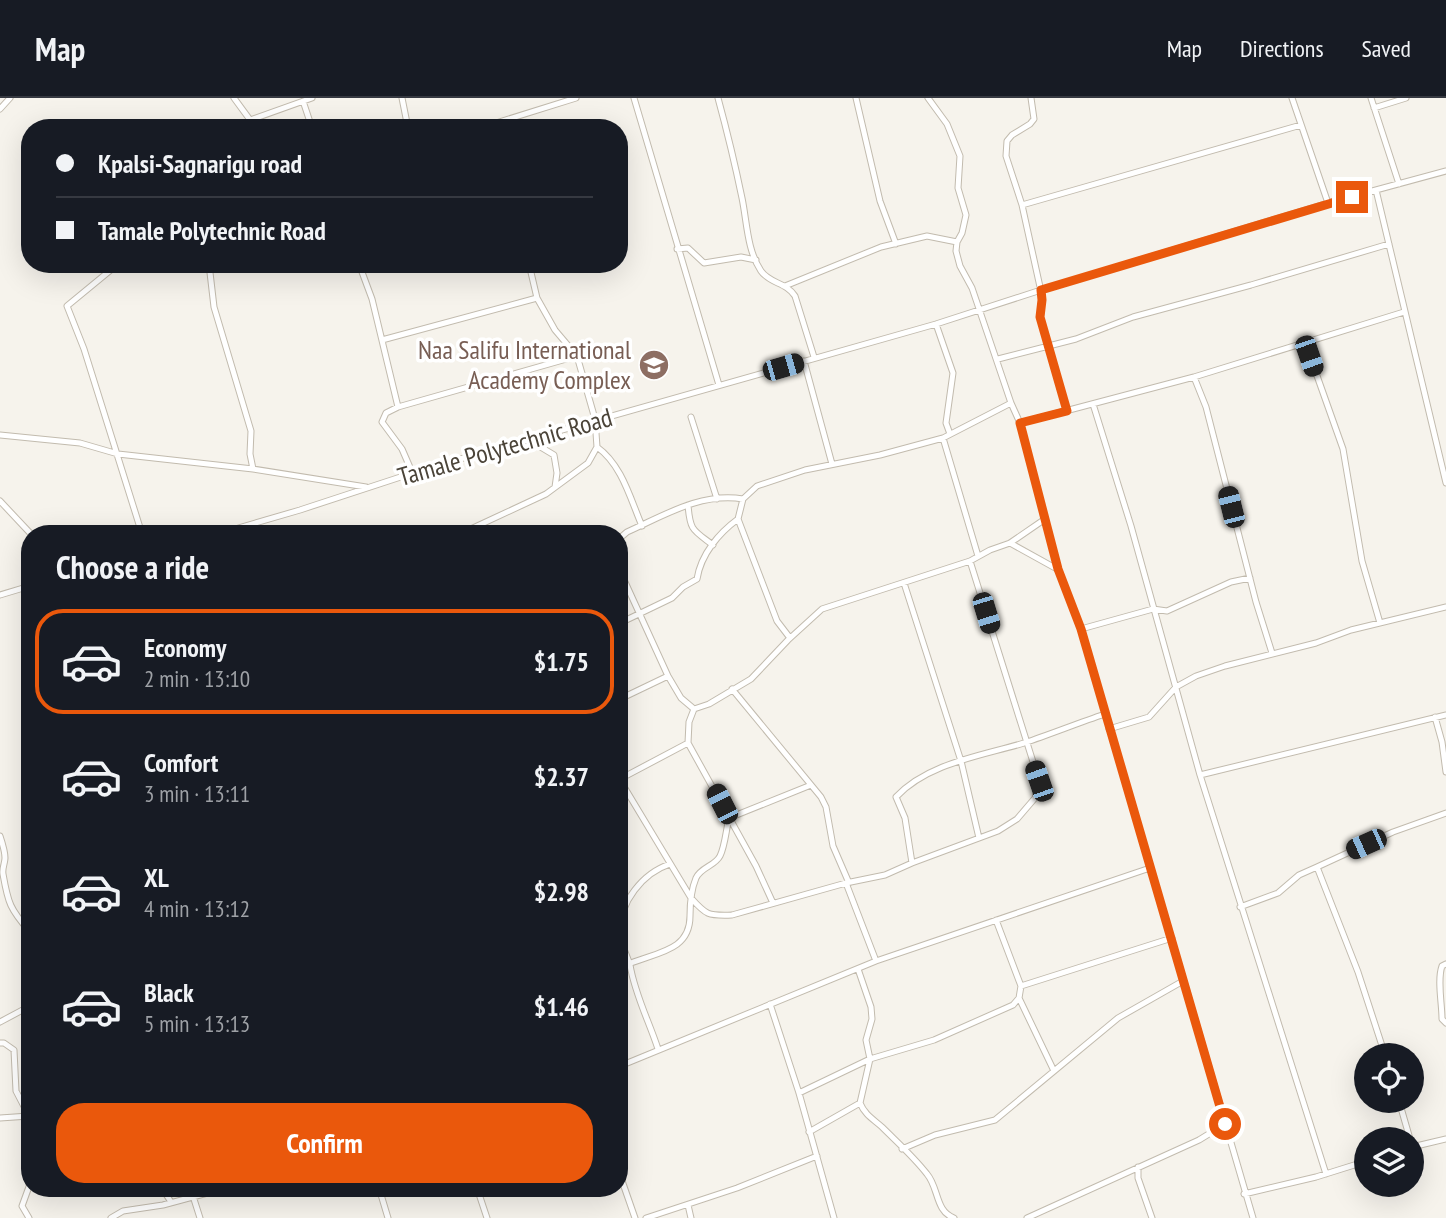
<!DOCTYPE html>
<meta charset="utf-8">
<style>
body{margin:0;font-family:"PT Sans Narrow",sans-serif;background:#242831;color:#f1f3f6;height:100vh;display:flex;flex-direction:column;font-size:26px;white-space:nowrap}
*{box-sizing:border-box;margin:0}
p{font-size:23px;color:#9ea1a6}
.icon{flex:none;width:38px;height:38px;fill:none;stroke:currentColor;stroke-width:2;stroke-linecap:round;stroke-linejoin:round}
.map{position:relative;flex:1;overflow:hidden}
.drawer{position:absolute;left:21px;top:427px;width:607px;height:672px;display:flex;flex-direction:column;background:#171b24;border-radius:28px;box-shadow:0 7px 28px #0002}
.drawer>*{flex:none}
.banner{position:absolute;left:21px;top:21px;width:607px;height:154px;border-radius:28px;box-shadow:0 7px 28px #0002;display:grid;align-content:center;height:154px;padding:0 35px;background:#171b24}
.buttons{position:absolute;left:1354px;top:945px;display:grid;gap:14px}
.buttons a{display:grid;place-items:center;width:70px;height:70px;border-radius:50%;background:#171b24;box-shadow:0 7px 28px #0002;font-size:35px}
.end{position:absolute;width:32px;height:32px;margin:-16px;border:9px solid #ea580c;background:#fff;box-shadow:0 0 0 4px #fff}
.from{border-radius:50%}
.car{position:absolute;width:21px;height:42px;margin:-21px -10px;border-radius:9px;box-shadow:0 0 5px 2px #0007;background:linear-gradient(#222 24%,#8ab4d8 0 40%,#222 0 76%,#8ab4d8 0 86%,#222 0)}
.banner b{display:flex;align-items:center;gap:24px;height:66px;font-size:26px}
.banner b+b{border-top:2px solid #363941}
.banner i{width:18px;height:18px;background:#f1f3f6}
ul{padding:0;list-style:none}
li{display:flex;align-items:center;gap:21px;height:105px;margin:0 14px 10px;padding:0 21px;border:4px solid transparent;border-radius:28px}
li div{flex:1}
li b{display:block;font-size:26px}
li em{font-style:normal;font-weight:800}
li.active{border-color:#ea580c}
li>.icon{width:63px;height:63px;stroke-width:1.5}
h2{padding:0 35px;font-size:32px;line-height:84px}
.button{display:flex;gap:14px;margin-top:auto;padding:14px 35px}
.button a{flex:1;height:80px;border-radius:28px;background:#ea580c;color:#fff;font-size:28px;font-weight:800;line-height:80px;text-align:center}
header{display:flex;align-items:center;gap:42px;box-sizing:border-box;height:98px;padding:0 35px;background:#171b24;border-bottom:2px solid #363941}
header strong{font-size:33px}
nav{display:flex;gap:38px;margin-inline-start:auto;font-size:24px}
.map>svg:first-child{display:block}
.lines{fill:none;stroke-linecap:round;stroke-linejoin:round}
.minor-casing{stroke:#c2bbae;stroke-width:7}
.minor{stroke:#fff;stroke-width:5}
.route{stroke:#ea580c;stroke-width:9}
.labels{text-anchor:middle;stroke-width:7;stroke-linejoin:round;paint-order:stroke}
.education-label{font-size:26px;fill:#785e54;stroke:#fff;text-anchor:end}
.street-label{font-size:26px;fill:#4b4439;stroke:#fff}
</style>
<header>
<strong>Map</strong>
<nav><a>Map</a><a>Directions</a><a>Saved</a></nav>
</header>
<div class="map">
<svg width="1446" height="1120" viewBox="0 0 1446 1120">
<rect width="100%" height="100%" fill="#f6f3ec"/>
<g class="lines">
<!-- minor casing -->
<g class="minor-casing">
<path id="minor" d="M234,0L256,30
M402,0L408,30
M634,0L719,287
M718,0C727,33 735,66 742,100C747,124 747,152 761,173C770,186 786,184 795,198L814,259
M856,0L880,103L896,146
M928,0L947,26L960,58L958,90L966,117L962,135L957,144L956,153L960,168L972,190L1011,305L1020,325L1058,471L1081,531L1253,1120
M1031,0L1034,21L1030,26L1012,37L1007,43L1006,58L1022,107L1042,198L1040,219L1067,312
M1292,0L1328,105
M1371,0L1399,86
M303,3L312,30
M1374,10L1406,0
M0,11L10,0
M228,30L312,0
M480,30L576,0
M1376,92L1446,385
M1022,107L1301,27
M677,151L688,150L704,165L741,159L756,162
M118,166L67,208L84,251L142,436
M209,166L214,209L251,333L250,356L253,371
M359,166L372,201L398,309
M785,188L881,149L927,138L957,144
M936,226L953,275L946,325L950,336
M382,242L537,200
M1305,244L1343,351L1362,463L1380,525
M998,261L1076,241L1133,219L1251,187L1389,146
M804,263L832,366
M1194,279L1206,309L1256,504L1272,555
M1093,306L1131,428L1200,677L1326,1076
M691,319L717,401
M1020,325L1194,279L1404,214
M0,337L80,345L118,356L253,371L366,389
M533,340L539,348L554,357L557,375L555,389
M943,340L978,458
M597,349C622,367 630,400 642,428
M412,374L402,351L382,324L386,315L398,309L577,258
M0,403L31,436
M688,407C690,433 693,432 713,447
M218,436L300,412L425,371L936,226L1041,192L1328,105L1446,73
M460,436L546,396L588,365L597,349L595,321L577,258L555,232L537,200L529,166
M620,440L627,434C663,418 701,394 743,401
M1010,445L1057,471
M620,473L668,578L681,600L694,611L689,624L688,645L756,768L773,805
M904,485L961,663L979,740
M26,490L30,499
M0,497L30,488
M620,525L672,500L683,489L697,481C701,456 719,435 738,421
M1081,531L1153,511L1167,513L1231,484L1250,480
M790,540L777,523L738,421L743,401L757,388L805,372L880,357L943,340L1011,305
M732,591L821,699L826,709L833,748L849,785
M620,601L668,578
M694,611L709,606L751,581L788,542L822,511L970,463L990,452L1010,445L1045,421
M1435,619L1442,644L1446,674
M1109,631L1149,619L1176,589L1196,578L1225,568L1316,545L1351,532L1446,509
M1200,677L1446,617
M620,681L688,645
M620,682L691,800C706,817 708,818 732,817L846,785L885,777L912,765L998,733L1017,721L1035,700L1039,683L970,463
M0,738C2,744 5,753 5,760C5,765 2,770 3,776C8,805 10,811 30,834
M912,765L905,720L896,699C928,665 981,658 1024,645C1051,636 1078,625 1105,616
M846,785L876,863
M1240,809L1278,795L1299,777L1317,769
M1446,866L1442,868C1437,882 1442,905 1442,921L1446,925
M630,867C627,857 620,845 620,835C619,804 643,775 670,766
M858,871L871,909L872,921L866,942L870,961L860,1005C865,1017 873,1021 882,1029C897,1044 914,1059 927,1076C939,1090 935,1113 954,1120
M1021,888L1172,840
M1019,900L1054,973
M770,906L799,995L834,1120
M0,924L30,908
M0,945H4L14,952L16,993L30,1020
M658,951C649,923 635,897 630,867L631,865C659,854 690,852 690,818C690,806 691,792 696,780C701,769 715,768 720,758C725,748 726,732 729,720L811,687
M1385,957L1358,874L1317,769L1393,734L1446,715
M620,968L876,863L1150,770
M799,995L870,961L934,942L1013,907L1019,900L1021,888L996,822
M1399,1003L1410,1041
M0,1020L29,1018
M809,1034L860,1005
M1412,1049L1446,1041
M902,1051L935,1037L995,1022L1118,920L1183,883
M1138,1069V1080L1152,1120
M620,1077L635,1120
M162,1090L171,1104
M379,1090L388,1120
M477,1090L487,1120
M1244,1096L1316,1079L1367,1063
M193,1098L200,1120
M688,1107L691,1120
M29,1120L22,1108L30,1086
M111,1120L123,1113L163,1107L226,1090
M646,1120L737,1090L817,1058
M1027,1120L1199,1042L1225,1026"/>
</g>
<!-- minor -->
<use href="#minor" class="minor"/>
</g>
<g class="lines">
<!-- route -->
<path class="route" d="M1225,1026L1081,531L1058,471L1020,325L1067,313L1040,219L1042,202L1041,192L1352,99"/>
</g>
<!-- icons -->
<defs>
<g id="school-disc" transform="scale(1.575)"><circle r="9.5" fill="#8d6e63" stroke="#fff"/><path d="M0-5L7-2L0 1L-7-2ZM-4 1L0 2.5L4 1V4Q0 6-4 4Z" fill="#fff"/></g>
</defs>
<g fill-rule="evenodd">
<use href="#school-disc" x="654" y="267"/>
</g>
<g class="labels">
<!-- education labels -->
<g class="education-label">
<text x="631" y="261">Naa Salifu International<tspan x="631" dy="30">Academy Complex</tspan></text>
</g>
<!-- street labels -->
<g class="street-label">
<text transform="translate(505 349) rotate(-16)" y="9">Tamale Polytechnic Road</text>
</g>
</g>
</svg>
<div class="buttons">
<a><svg class="icon" aria-label="locate" viewBox="0 0 24 24"><circle cx="12" cy="12" r="6"/><path d="M12 2v4M12 18v4M2 12h4M18 12h4"/></svg></a>
<a><svg class="icon" aria-label="layers" viewBox="0 0 24 24"><path d="M12 4l9 5-9 5-9-5zM3 14l9 5 9-5"/></svg></a>
</div>
<i class="end from" style="left:1225px;top:1026px"></i>
<i class="end" style="left:1352px;top:99px"></i>
<i class="car" style="left:1309px;top:258px;rotate:161deg"></i>
<i class="car" style="left:783px;top:269px;rotate:74deg"></i>
<i class="car" style="left:1231px;top:409px;rotate:346deg"></i>
<i class="car" style="left:986px;top:515px;rotate:163deg"></i>
<i class="car" style="left:1039px;top:683px;rotate:341deg"></i>
<i class="car" style="left:722px;top:706px;rotate:333deg"></i>
<i class="car" style="left:1366px;top:746px;rotate:246deg"></i>
<div class="banner">
<b><i class="from"></i>Kpalsi-Sagnarigu road</b>
<b><i></i>Tamale Polytechnic Road</b>
</div>
<section class="drawer">
<h2>Choose a ride</h2>
<ul>
<li class="active"><svg class="icon" aria-label="car" viewBox="0 0 24 24"><path d="M5 17H2v-5l4-1 3-4h7l3 4 3 1v5h-3M9 17h6M6 11h13"/><circle cx="7" cy="17" r="2"/><circle cx="17" cy="17" r="2"/></svg><div><b>Economy</b><p>2 min · 13:10</p></div><em>$1.75</em></li>
<li><svg class="icon" aria-label="car" viewBox="0 0 24 24"><path d="M5 17H2v-5l4-1 3-4h7l3 4 3 1v5h-3M9 17h6M6 11h13"/><circle cx="7" cy="17" r="2"/><circle cx="17" cy="17" r="2"/></svg><div><b>Comfort</b><p>3 min · 13:11</p></div><em>$2.37</em></li>
<li><svg class="icon" aria-label="car" viewBox="0 0 24 24"><path d="M5 17H2v-5l4-1 3-4h7l3 4 3 1v5h-3M9 17h6M6 11h13"/><circle cx="7" cy="17" r="2"/><circle cx="17" cy="17" r="2"/></svg><div><b>XL</b><p>4 min · 13:12</p></div><em>$2.98</em></li>
<li><svg class="icon" aria-label="car" viewBox="0 0 24 24"><path d="M5 17H2v-5l4-1 3-4h7l3 4 3 1v5h-3M9 17h6M6 11h13"/><circle cx="7" cy="17" r="2"/><circle cx="17" cy="17" r="2"/></svg><div><b>Black</b><p>5 min · 13:13</p></div><em>$1.46</em></li>
</ul>
<div class="button"><a>Confirm</a></div>
</section>
</div>
